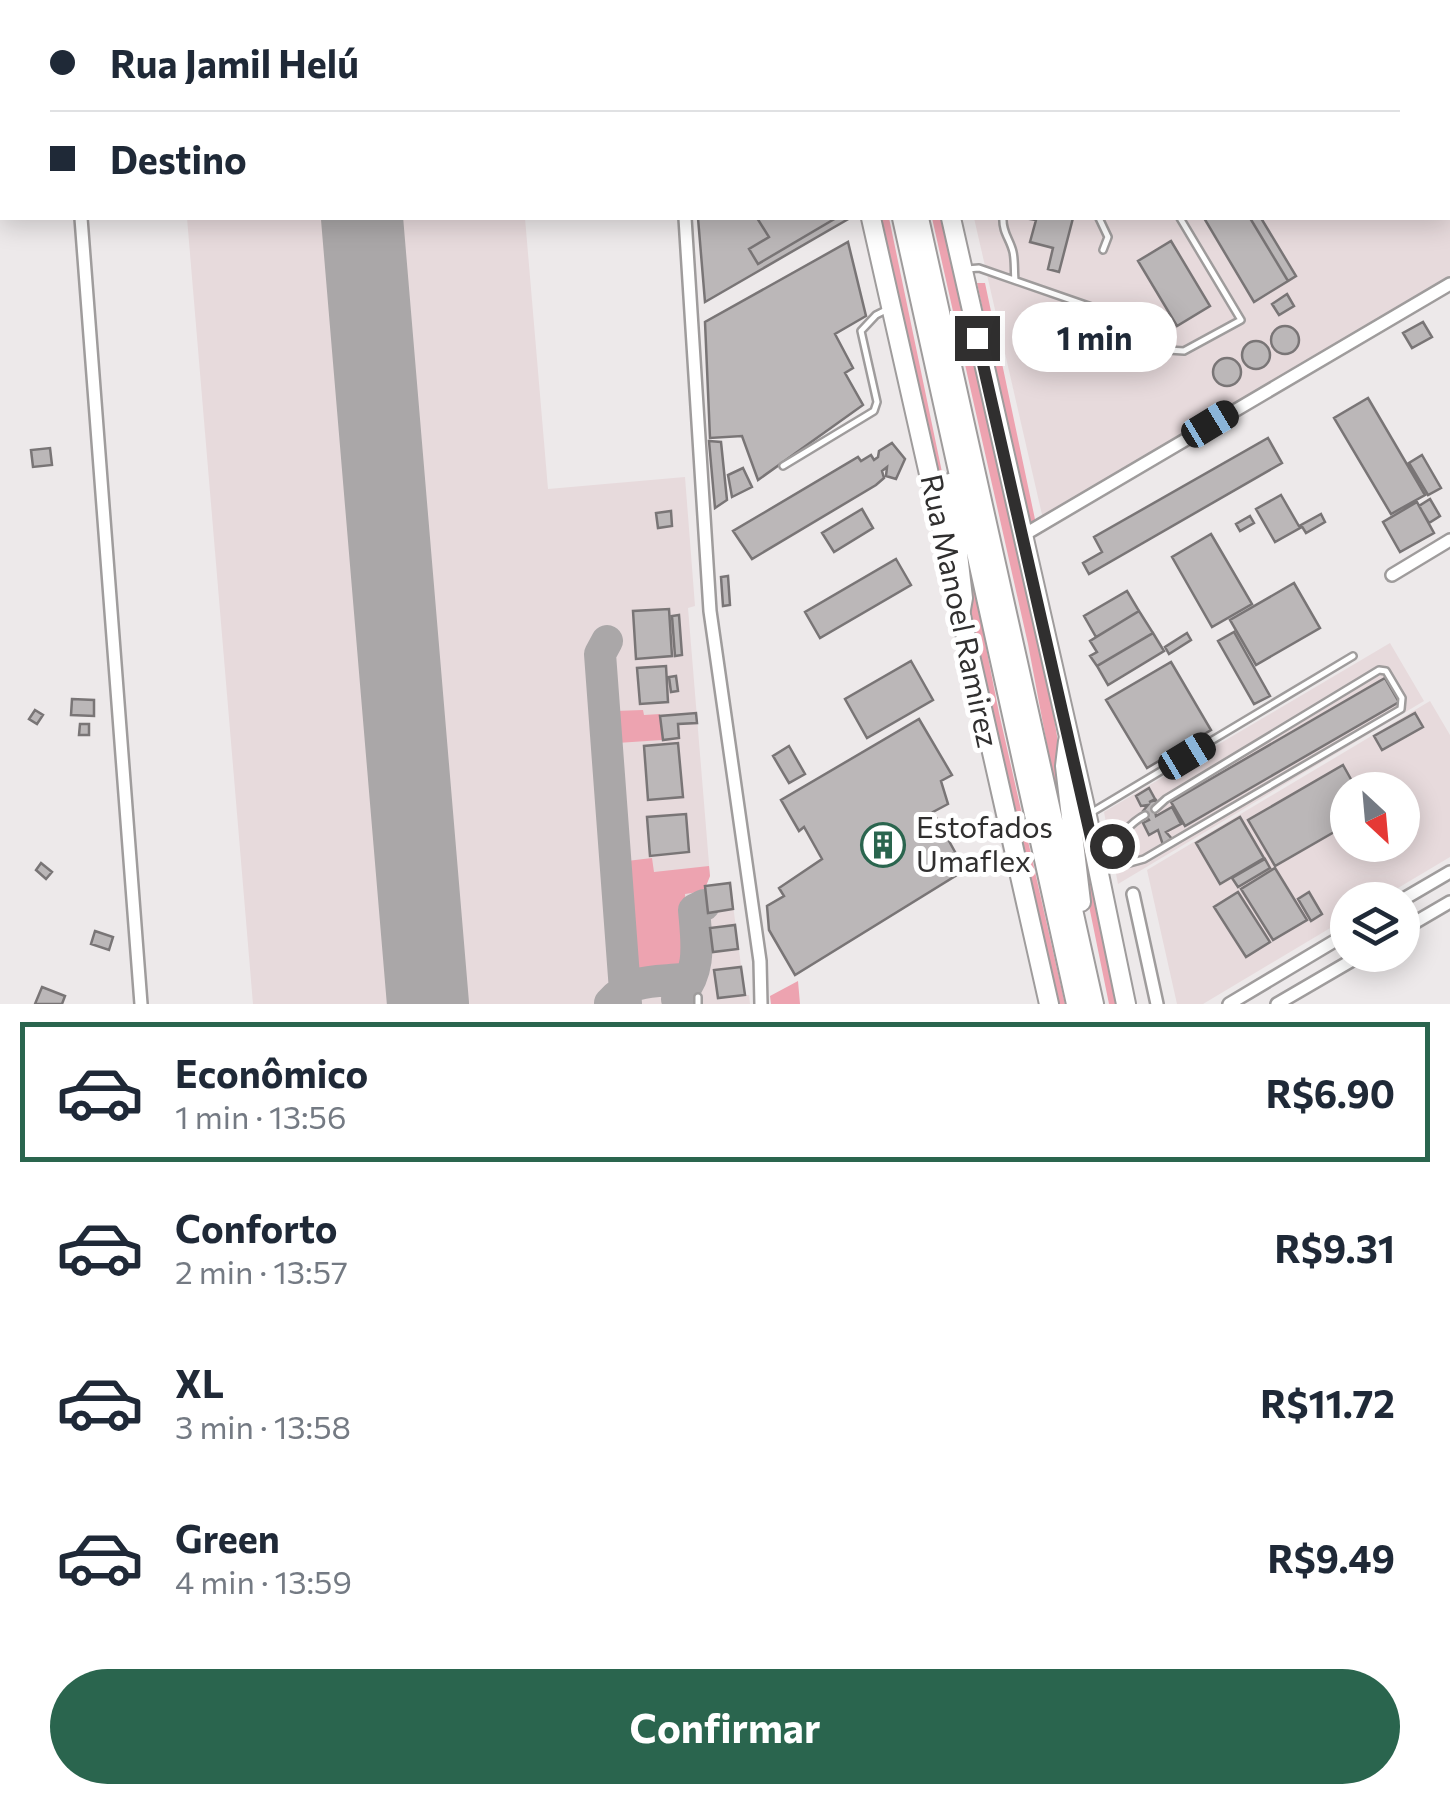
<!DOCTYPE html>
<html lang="pt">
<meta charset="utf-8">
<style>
body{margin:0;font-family:Commissioner,sans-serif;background:#f6f6f7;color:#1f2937;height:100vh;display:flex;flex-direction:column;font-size:38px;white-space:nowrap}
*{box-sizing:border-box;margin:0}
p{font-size:32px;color:#747a83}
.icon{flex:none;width:55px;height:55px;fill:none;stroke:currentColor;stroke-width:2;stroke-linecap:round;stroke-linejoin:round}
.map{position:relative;height:1004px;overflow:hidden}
.sheet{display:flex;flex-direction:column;background:#fff;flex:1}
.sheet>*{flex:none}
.hud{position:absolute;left:0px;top:0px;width:1450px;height:220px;box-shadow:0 5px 25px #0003;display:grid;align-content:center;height:220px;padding:0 50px;background:#fff}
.needle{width:65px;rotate:154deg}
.tools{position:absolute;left:1330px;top:772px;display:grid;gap:20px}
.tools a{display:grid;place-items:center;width:90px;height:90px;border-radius:50%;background:#fff;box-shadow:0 5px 25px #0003;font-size:50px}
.end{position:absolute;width:45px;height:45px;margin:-22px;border:12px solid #302f2f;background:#fff;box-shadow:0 0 0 5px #fff}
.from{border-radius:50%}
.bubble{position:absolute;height:70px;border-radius:35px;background:#fff;box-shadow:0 5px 25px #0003;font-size:32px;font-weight:700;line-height:70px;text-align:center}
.car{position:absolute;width:30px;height:60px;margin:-30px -15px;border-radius:12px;box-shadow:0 0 8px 2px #0007;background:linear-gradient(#222 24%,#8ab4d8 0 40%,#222 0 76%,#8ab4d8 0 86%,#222 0)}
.hud b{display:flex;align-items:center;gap:35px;height:95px;font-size:38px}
.hud b+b{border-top:2px solid #e0e1e3}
.hud i{width:25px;height:25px;background:#1f2937}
ul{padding:18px 0 0;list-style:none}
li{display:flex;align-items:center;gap:30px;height:140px;margin:0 20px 15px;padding:0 30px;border:5px solid transparent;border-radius:0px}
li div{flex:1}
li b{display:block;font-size:38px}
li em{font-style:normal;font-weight:700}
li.active{border-color:#2a654e}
li>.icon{width:90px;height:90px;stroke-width:1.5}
.action{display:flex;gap:20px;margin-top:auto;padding:20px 50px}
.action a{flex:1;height:115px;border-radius:60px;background:#2a654e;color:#fff;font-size:40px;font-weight:700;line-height:115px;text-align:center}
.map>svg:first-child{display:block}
.built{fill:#e7dadc;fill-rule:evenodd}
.green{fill:#eda3b0}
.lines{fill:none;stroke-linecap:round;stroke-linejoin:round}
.taxiway{stroke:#aaa7a8;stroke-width:32}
.runway{stroke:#aaa7a8;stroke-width:82}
.building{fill:#bbb7b8;stroke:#797576;stroke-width:2.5}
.service-casing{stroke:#9f9c9c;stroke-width:10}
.minor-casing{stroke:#9f9c9c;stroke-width:16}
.primary-casing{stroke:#9f9c9c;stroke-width:22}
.trunk-casing{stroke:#9f9c9c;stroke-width:22}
.service{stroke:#fff;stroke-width:5}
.minor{stroke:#fff;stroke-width:11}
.primary{stroke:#fff;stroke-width:18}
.trunk{stroke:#fff;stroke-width:18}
.route{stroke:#302f2f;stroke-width:12}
.labels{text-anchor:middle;stroke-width:10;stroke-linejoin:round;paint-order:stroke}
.street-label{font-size:30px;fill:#302f2f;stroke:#fff}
.poi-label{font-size:30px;fill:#302f2f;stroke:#fff;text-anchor:start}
</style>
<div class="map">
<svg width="1450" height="1004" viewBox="0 0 1450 1004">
<rect width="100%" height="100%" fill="#ede9ea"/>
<!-- built -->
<path class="built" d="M168,0H507V2H169Z
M975,0H1450V279L1043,519L974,218H1448V2H971Z
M187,218H525L548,489L685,477L695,606L688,608L710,876L706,885L730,883L745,995H749L750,1004H253Z
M1390,643L1424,701L1118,884L1104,812Z
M1430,701L1450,735V857L1378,900H1348L1347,918L1203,1004H1177L1147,870ZM1348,790H1402V845H1348Z"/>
<!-- green -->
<path class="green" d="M878,218H889L943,477L949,529Z
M932,218H943L1049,690L1057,736L1064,835L1028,644Z
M977,283H985L1036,524L1030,526Z
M965,550H967L999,713L1065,1004H1055L972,635Z
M643,710L644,715L660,714L662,740L617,743L615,711Z
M1079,826L1120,1004H1109L1087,896Z
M652,858L654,872L709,866L710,876L704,891L685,894L689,967L678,972L637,975L627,861Z
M798,981L800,1004H771L770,996Z"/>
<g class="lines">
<!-- taxiway -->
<path class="taxiway" d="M607,641L600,654L626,1004
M677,999C702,973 697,944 694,910L704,905
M610,1003C632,978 653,982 683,979"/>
<!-- runway -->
<path class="runway" d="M344,0V2
M362,218L428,1004"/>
</g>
<!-- building -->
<path class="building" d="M1091,0H1210L1087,2Z
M1301,0H1345L1346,2H1303Z
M1345,0H1389L1391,2H1346Z
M698,218H850L705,302Z
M757,218H836L758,264L749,249L769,237Z
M1024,218H1073L1059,272L1048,269L1053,248L1030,242L1036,220Z
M1204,218H1250L1288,281L1254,302Z
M1250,218H1261L1296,276L1288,281Z
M1171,241L1210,306L1177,326L1138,261Z
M848,242L866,316L835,334L853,368L845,373L863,405L758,480L742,436L710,438L705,322Z
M1287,294L1294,306L1279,315L1272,304Z
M1423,322L1432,337L1412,348L1403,333Z
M1271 340a14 14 0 1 1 28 0a14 14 0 1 1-28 0Z
M1242 355a14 14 0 1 1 28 0a14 14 0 1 1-28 0Z
M1213 372a14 14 0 1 1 28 0a14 14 0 1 1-28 0Z
M1368,398L1425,495L1391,514L1334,418Z
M1268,438L1282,463L1089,574L1083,563L1102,552L1094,537Z
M709,441L721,442L727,500L715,508Z
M892,443L905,459L896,479L886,476L887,467L882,471L884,478L876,485L752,559L733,531L858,457L861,461L871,455L874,460L878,457L879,451Z
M50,448L52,465L33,467L31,450Z
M1422,455L1441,488L1428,495L1409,463Z
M743,468L752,487L732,497L728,475Z
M1281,495L1300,528L1275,542L1256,509Z
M1430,499L1440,516L1429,523L1419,506Z
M1417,502L1434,533L1400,552L1383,522Z
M862,509L873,528L834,552L822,533Z
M671,511L672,526L658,528L656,513Z
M1321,514L1325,522L1306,533L1301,525Z
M1250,516L1254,523L1240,531L1236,524Z
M1211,534L1252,604L1212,627L1172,557Z
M896,559L911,585L820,638L805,612Z
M728,576L730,605L723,606L721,577Z
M1294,583L1320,628L1256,665L1230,620Z
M1127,591L1139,611L1096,637L1084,616Z
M669,609L672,656L636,659L633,611Z
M1139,611L1153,633L1097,666L1090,656L1097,652L1090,641Z
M679,615L682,655L675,656L672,616Z
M1234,632L1270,696L1254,704L1218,641Z
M1153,633L1164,651L1108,685L1097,666Z
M1187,633L1191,640L1169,654L1165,647Z
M911,661L933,700L867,738L845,699Z
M1171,662L1211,730L1147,768L1106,700Z
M666,666L668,702L640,704L637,668Z
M676,676L678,691L671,692L669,677Z
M1385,678L1399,702L1185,826L1171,802Z
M72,699L94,700V716L71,715Z
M35,710L43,715L37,724L29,719Z
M696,713L697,723L678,724L679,738L663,740L660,716Z
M1415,713L1423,727L1382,750L1374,736Z
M919,719L952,775L941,781L948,804L933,812L965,870L795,975L769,930L767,906L784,896L779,888L822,859L804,827L799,831L781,800Z
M80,724H89V735H79Z
M678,743L683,797L648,800L644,746Z
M789,746L805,774L789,783L773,756Z
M1343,765L1357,790H1348V824L1275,866L1248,820Z
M1149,788L1155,799L1149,802L1156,800L1158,804L1154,806L1156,816L1172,807L1181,824L1166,832L1173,840L1163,845L1158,830L1149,835L1143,823L1149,820L1143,811L1148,805L1141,806L1136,796Z
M686,814L689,852L650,856L647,817Z
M1240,817L1264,858L1220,884L1196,843Z
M1265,859L1270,868L1238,887L1232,878Z
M41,863L52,872L46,879L36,870Z
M1275,868L1307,920L1273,940L1241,889Z
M730,883L733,909L708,913L705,886Z
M1238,892L1270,942L1246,957L1214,907Z
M1309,892L1322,914L1311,921L1298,899Z
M735,925L738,949L713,952L710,928Z
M95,931L113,937L109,950L91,944Z
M741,967L745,995L718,998L714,970Z
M42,987L65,996L62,1004H35Z"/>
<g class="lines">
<!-- service casing -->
<g class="service-casing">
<path id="service" d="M1245,2L1249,0
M1003,218C1002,232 1010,239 1013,252C1015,261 1014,271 1015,280
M1099,218L1108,237L1103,250
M967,269L979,268L1106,312L1152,349L1184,351L1241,320L1180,218
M783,466L874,411L877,402L861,331L876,315L888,309
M1089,814L1353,656
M1097,851C1118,845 1125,825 1145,815
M1101,871L1144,859L1401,709L1402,698L1386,671L1379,670L1166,799L1155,809
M698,997V1004"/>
</g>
<!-- minor casing -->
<g class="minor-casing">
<path id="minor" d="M663,0V2
M938,2L942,0
M0,22L2,24
M81,218L141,1004
M685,218L710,611L760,961L761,1004
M1022,536L1450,284
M1392,575L1450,540
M1133,894L1157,1004
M1402,900L1450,872
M1402,930L1450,902
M1229,1004L1348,933
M1277,1004L1361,955"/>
</g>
<!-- primary casing -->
<g class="primary-casing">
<path id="primary" d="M822,0L823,2
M902,0V2
M871,218L1049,1004
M951,218L1087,816L1126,1004"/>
</g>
<!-- trunk casing -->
<g class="trunk-casing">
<path id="trunk" d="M853,0V2
M871,0V2
M902,218L1076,1004
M919,218L1094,1004
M950,483L963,598L960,615
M1068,741L1065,766L1081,902"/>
</g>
<!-- service -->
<use href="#service" class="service"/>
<!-- minor -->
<use href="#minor" class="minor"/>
<!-- primary -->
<use href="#primary" class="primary"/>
<!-- trunk -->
<use href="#trunk" class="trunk"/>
</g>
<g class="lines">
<!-- route -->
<path class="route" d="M977,338L1094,851L1112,846"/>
</g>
<!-- icons -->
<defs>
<g id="building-ring" transform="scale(2.25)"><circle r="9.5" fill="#fff" stroke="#2a654e" stroke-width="1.5"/><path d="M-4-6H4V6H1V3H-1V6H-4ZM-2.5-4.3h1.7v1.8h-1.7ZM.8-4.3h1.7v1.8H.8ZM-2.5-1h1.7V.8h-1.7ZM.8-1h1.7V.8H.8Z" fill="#2a654e"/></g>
</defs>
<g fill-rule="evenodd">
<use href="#building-ring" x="883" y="845"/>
</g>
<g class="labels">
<!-- street labels -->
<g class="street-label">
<text transform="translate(959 611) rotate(78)" y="10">Rua Manoel Ramirez</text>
</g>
<!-- poi labels -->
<g class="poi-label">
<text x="916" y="838">Estofados<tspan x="916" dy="34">Umaflex</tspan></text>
</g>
</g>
</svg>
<div class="tools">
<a><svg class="needle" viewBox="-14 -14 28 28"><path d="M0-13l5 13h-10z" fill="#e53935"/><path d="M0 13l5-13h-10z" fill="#747a83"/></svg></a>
<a><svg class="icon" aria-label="layers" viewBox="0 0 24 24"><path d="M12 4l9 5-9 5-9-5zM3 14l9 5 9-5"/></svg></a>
</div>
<i class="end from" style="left:1112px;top:846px"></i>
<i class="end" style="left:977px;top:338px"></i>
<div class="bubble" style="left:1012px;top:302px;width:165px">1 min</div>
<i class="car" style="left:1210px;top:424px;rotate:59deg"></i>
<i class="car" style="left:1187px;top:756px;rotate:59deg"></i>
<div class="hud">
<b><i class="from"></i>Rua Jamil Helú</b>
<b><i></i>Destino</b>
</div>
</div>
<section class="sheet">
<ul>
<li class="active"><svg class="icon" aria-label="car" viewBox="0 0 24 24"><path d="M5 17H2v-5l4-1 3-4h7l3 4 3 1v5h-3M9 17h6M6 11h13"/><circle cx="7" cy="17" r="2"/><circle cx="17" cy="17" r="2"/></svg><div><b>Econômico</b><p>1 min · 13:56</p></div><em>R$6.90</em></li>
<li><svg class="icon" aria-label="car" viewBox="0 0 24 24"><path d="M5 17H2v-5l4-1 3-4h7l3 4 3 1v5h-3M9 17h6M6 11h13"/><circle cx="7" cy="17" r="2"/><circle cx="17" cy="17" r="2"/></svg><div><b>Conforto</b><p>2 min · 13:57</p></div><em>R$9.31</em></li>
<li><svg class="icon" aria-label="car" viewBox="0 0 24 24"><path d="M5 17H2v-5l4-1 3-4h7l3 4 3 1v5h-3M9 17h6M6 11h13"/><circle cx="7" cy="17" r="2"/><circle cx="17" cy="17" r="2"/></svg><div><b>XL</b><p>3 min · 13:58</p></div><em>R$11.72</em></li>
<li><svg class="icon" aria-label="car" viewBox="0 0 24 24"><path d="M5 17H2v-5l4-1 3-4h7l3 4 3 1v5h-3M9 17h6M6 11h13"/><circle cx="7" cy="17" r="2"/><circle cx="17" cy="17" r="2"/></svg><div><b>Green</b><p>4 min · 13:59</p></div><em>R$9.49</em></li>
</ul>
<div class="action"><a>Confirmar</a></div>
</section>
